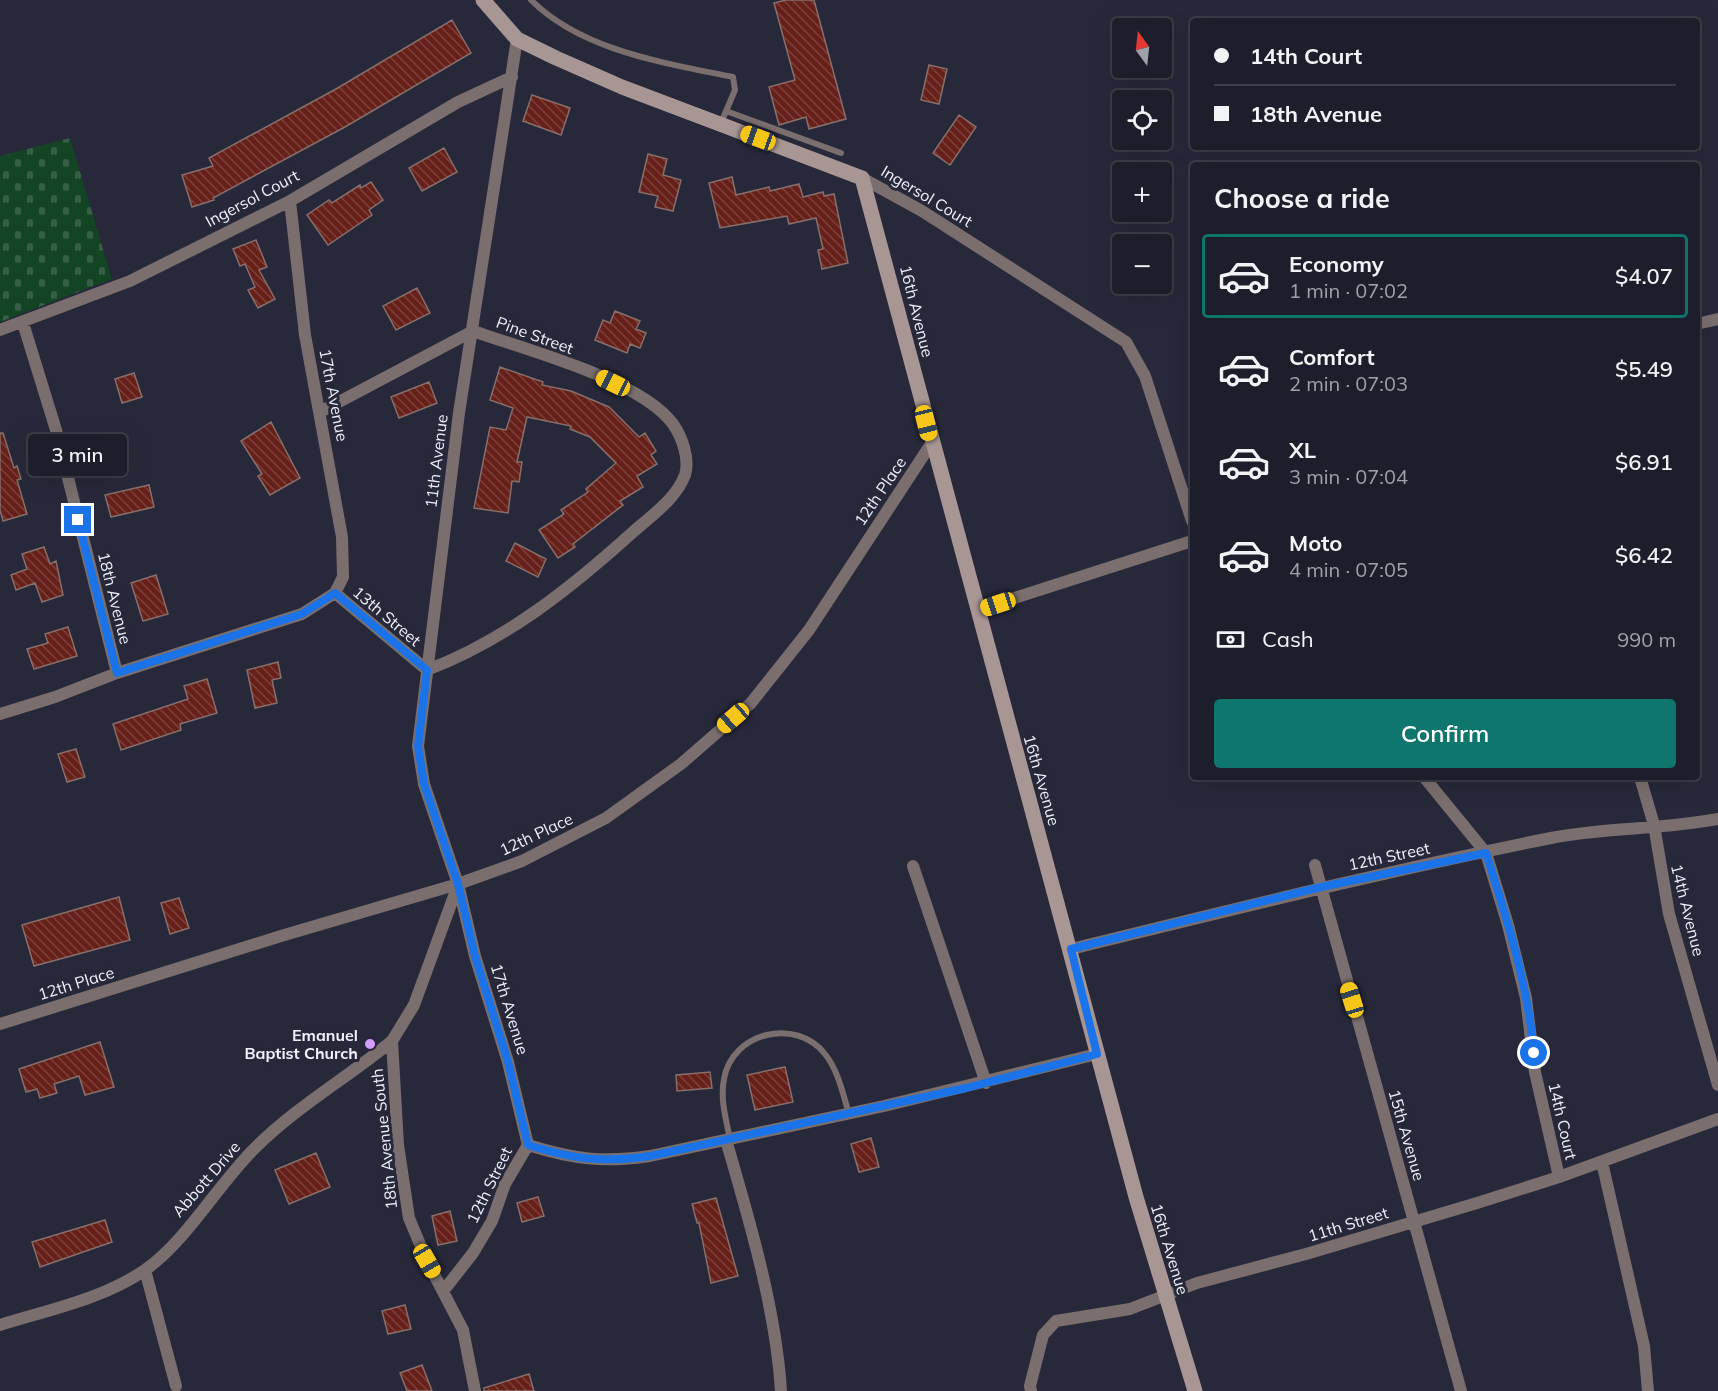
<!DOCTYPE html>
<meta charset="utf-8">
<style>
body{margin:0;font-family:Mulish,sans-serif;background:#2a2b37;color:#f1f3f6;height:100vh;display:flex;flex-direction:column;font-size:22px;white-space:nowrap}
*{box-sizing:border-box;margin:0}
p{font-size:20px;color:#a0a2a9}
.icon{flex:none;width:33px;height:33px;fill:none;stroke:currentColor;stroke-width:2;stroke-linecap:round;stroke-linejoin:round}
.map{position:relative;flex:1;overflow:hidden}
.side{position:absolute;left:1190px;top:162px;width:510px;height:618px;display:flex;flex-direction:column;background:#1d1e2b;border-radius:6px;box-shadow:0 6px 24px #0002,0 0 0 2px #3b3c47}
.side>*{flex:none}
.banner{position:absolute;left:1190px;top:18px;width:510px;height:132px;border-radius:6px;box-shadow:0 6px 24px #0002,0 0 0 2px #3b3c47;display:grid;align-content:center;height:132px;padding:0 24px;background:#1d1e2b}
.needle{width:39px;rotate:345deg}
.tools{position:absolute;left:1112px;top:18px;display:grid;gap:12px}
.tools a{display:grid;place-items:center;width:60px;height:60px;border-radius:6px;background:#1d1e2b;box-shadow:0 6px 24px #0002,0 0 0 2px #3b3c47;font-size:30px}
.end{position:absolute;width:27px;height:27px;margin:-14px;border:8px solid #1a73e8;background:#fff;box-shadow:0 0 0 3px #fff}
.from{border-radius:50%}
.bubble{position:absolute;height:42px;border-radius:6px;background:#1d1e2b;box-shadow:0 6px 24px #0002,0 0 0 2px #3b3c47;font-size:20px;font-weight:600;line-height:42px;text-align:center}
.car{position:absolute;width:18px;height:36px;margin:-18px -9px;border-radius:8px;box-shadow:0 0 4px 2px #0007;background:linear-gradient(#f5c518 24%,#345 0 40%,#f5c518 0 76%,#345 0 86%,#f5c518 0)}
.banner b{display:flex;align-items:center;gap:21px;height:57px;font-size:22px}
.banner b+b{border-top:2px solid #3b3c47}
.banner i{width:15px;height:15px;background:#f1f3f6}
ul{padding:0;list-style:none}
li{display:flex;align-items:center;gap:18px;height:84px;margin:0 12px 9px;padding:0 12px;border:3px solid transparent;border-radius:6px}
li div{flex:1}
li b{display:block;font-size:22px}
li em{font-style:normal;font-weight:600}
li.active{border-color:#0f766e}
li>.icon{width:54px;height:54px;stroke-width:1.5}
h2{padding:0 24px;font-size:27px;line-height:72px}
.pay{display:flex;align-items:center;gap:15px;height:66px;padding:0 24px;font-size:22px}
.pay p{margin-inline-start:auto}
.cta{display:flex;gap:12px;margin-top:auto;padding:12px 24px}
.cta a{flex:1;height:69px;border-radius:6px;background:#0f766e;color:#fff;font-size:24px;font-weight:600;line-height:69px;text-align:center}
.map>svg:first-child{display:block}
.cemetery{fill:url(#cemetery-stones)}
.building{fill:url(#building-back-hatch);stroke:#876f6b;stroke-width:1.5}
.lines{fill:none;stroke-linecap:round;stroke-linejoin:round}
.lane{stroke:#7a6f6e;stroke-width:6}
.street{stroke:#7a6f6e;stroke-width:12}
.secondary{stroke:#a89694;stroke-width:15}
.route{stroke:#1a73e8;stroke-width:8}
.poi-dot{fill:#d29dfd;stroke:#272839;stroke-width:2}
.labels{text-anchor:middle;stroke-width:6;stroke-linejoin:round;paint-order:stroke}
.street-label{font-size:16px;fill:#f0f1fd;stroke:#272839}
.poi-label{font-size:16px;font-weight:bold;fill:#f0f1fd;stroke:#272839;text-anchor:end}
</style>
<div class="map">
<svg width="1718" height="1391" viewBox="0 0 1718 1391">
<defs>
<pattern id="cemetery-stones" width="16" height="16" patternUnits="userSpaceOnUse" patternTransform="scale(1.5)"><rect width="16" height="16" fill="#134424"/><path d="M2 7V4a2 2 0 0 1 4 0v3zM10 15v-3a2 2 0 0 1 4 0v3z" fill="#365f45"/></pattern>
<pattern id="building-back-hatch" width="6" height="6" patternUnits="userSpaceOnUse" patternTransform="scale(1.5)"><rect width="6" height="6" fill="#661f19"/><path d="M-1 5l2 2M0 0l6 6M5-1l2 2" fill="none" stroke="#7c403b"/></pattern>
</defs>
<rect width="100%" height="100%" fill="#272839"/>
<!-- cemetery -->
<path class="cemetery" d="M70,138L112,279L0,322V156Z"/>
<!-- building -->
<path class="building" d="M786,0H814L846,119L809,129L806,117L779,125L769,87L795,80L774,3Z
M452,20L471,53L345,127L213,198L214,200L192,207L182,175L213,166L209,158L336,89Z
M929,65L947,69L939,104L921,100Z
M532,95L570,108L561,135L523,121Z
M959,115L976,127L950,165L933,153Z
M444,148L457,172L422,191L409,168Z
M648,154L667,159L663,175L681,180L673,211L655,207L658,196L639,192Z
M732,177L736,195L769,187L770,191L799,184L803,197L823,192L824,196L834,194L848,263L822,269L818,250L823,249L816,218L789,224L787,216L720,228L709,183Z
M371,182L383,200L369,210L372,215L328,245L307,215L329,200L332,203L360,185L361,188Z
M256,240L267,267L259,270L275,299L258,308L248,290L255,287L245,264L240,266L233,249Z
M417,288L430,313L396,330L383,306Z
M615,311L640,321L636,329L646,333L640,348L630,344L627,353L595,340L603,320L610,323Z
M500,367L543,382L542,385L571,391L609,407L639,437L645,433L656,451L651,455L657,464L637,476L643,487L620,501L623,505L573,544L575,547L558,558L539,530L564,514L561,510L588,492L586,489L616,463L590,437L570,429L571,426L527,417L517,462H522L519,482L512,481L508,513L474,508L490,427L506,430L513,408L490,400Z
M134,373L142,397L122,403L115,379Z
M429,382L437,403L399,418L391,397Z
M271,422L300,478L270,495L258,476L262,474L241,441Z
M0,433H3L14,468L17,466L21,479L17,480L27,514L3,521L0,510Z
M149,485L154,507L111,517L105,495Z
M515,543L546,559L538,577L506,561Z
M44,547L50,564L56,561L63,595L42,602L35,583L16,590L11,575L27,569L22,554Z
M156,575L168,614L143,621L131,583Z
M68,627L77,656L34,669L27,649L48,643L45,634Z
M278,662L281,678L272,680L277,703L255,708L247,670Z
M207,679L217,713L180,724L181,730L121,750L113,724L188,699L184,686Z
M76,749L85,777L67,782L58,754Z
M119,897L130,940L34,966L22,925Z
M179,898L189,928L170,934L161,903Z
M100,1042L114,1087L85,1095L79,1076L54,1084L57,1093L40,1098L37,1089L26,1092L19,1069Z
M785,1067L793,1102L755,1110L747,1075Z
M710,1072L712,1088L677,1091L676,1075Z
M871,1138L879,1167L859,1172L851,1144Z
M316,1153L330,1187L289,1204L275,1170Z
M538,1197L544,1216L522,1222L517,1203Z
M716,1198L738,1276L711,1283L699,1223H697L692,1204Z
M450,1211L457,1241L438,1245L432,1216Z
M105,1220L112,1242L40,1267L32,1242Z
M405,1305L411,1329L388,1334L382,1311Z
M422,1365L432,1391H407L400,1373Z
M529,1374L534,1391H484V1388Z"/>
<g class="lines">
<!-- lane -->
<path class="lane" d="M531,0C582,51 665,63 733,77L735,90L721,123
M726,111L841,153
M730,1139C726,1119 720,1099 724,1079C732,1032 796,1017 825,1054C838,1070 843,1094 849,1114"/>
<!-- street -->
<path class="street" d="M517,39L459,413L418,746L424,784L458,884L475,956L508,1062L528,1145
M862,178L922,211L1126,342L1145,376L1192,521
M23,323L56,430L117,673
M1696,324L1718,319
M0,330L130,281L290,201L458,102L512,77
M320,412L473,331C526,350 640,379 673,424C682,437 690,459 685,475C676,499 651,516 633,532C571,588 506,640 427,670
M335,593L427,670
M977,610L1192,541
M0,714L55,697L117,673L302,614L335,593L343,577L342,537L305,335L290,201
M1424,777L1486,853L1508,925L1526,998L1535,1072L1559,1177
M1640,777L1654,825L1669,914L1718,1085
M1315,865L1461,1391
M913,866L986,1083
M458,885L414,1005L392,1041L398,1145L409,1218L427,1261L463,1330L475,1391
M1071,949C1231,910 1390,870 1551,838C1606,827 1663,830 1718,819
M0,1024L281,936L458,884L522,861L606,818L681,764L751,703L809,630L931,444
M726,1140C749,1219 776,1309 781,1391
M528,1145C573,1159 603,1163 650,1156L884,1106L1097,1054
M1602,1162L1644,1346L1648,1391
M145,1270L176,1386
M444,1290L473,1253L492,1221L505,1184L528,1145
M0,1325C48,1310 103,1299 145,1270C185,1243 219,1183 255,1148C296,1107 347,1078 392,1041
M1031,1391L1030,1386L1043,1335L1056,1321L1130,1309L1197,1283L1306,1254L1477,1203L1559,1177L1718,1119"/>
<!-- secondary -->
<path class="secondary" d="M483,0L517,39L556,58L622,87L862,178L1136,1197L1195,1391"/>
</g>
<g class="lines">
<!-- route -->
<path class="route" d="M78,520L117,673L302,614L335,593L427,670L418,746L424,784L458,884L475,956L508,1062L528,1145C573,1159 602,1163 650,1156L966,1088L1097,1054L1071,949L1321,887L1486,853C1507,919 1528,985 1534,1053"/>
</g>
<!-- markers -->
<circle class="poi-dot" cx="370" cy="1044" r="6"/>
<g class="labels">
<!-- street labels -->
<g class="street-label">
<text transform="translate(927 196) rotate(31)" y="6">Ingersol Court</text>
<text transform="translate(252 198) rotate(-28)" y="6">Ingersol Court</text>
<text transform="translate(917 311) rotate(76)" y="6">16th Avenue</text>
<text transform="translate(535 335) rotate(20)" y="6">Pine Street</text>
<text transform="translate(334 395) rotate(79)" y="6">17th Avenue</text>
<text transform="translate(436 461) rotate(-83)" y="6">11th Avenue</text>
<text transform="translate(880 491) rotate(-56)" y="6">12th Place</text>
<text transform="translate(115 598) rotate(76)" y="6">18th Avenue</text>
<text transform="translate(387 616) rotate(40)" y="6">13th Street</text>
<text transform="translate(1042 780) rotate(74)" y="6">16th Avenue</text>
<text transform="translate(536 834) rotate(-25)" y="6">12th Place</text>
<text transform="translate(1389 856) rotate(-12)" y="6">12th Street</text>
<text transform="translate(1688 910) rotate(76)" y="6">14th Avenue</text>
<text transform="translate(76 983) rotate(-17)" y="6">12th Place</text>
<text transform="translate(510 1009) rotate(73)" y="6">17th Avenue</text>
<text transform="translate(1563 1121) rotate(77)" y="6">14th Court</text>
<text transform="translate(1407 1135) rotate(74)" y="6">15th Avenue</text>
<text transform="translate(384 1139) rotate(-96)" y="6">18th Avenue South</text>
<text transform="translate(206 1179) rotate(-49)" y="6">Abbott Drive</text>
<text transform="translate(489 1185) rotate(-64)" y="6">12th Street</text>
<text transform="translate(1348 1224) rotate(-17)" y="6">11th Street</text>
<text transform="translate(1170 1249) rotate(73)" y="6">16th Avenue</text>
</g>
<!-- poi labels -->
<g class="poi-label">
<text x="358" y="1041">Emanuel<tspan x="358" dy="18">Baptist Church</tspan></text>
</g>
</g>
</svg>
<div class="tools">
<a><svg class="needle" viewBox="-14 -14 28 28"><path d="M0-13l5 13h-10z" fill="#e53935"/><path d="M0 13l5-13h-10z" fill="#a0a2a9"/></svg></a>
<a><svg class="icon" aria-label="locate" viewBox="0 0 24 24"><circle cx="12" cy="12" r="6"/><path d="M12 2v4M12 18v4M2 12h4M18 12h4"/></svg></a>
<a>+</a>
<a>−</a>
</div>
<i class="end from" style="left:1534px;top:1053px"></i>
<i class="end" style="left:78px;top:520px"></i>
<div class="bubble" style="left:28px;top:434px;width:99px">3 min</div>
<i class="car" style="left:758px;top:138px;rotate:290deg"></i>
<i class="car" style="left:613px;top:383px;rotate:296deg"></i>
<i class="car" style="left:926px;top:423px;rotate:166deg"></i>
<i class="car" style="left:998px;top:604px;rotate:252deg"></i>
<i class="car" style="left:733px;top:718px;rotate:229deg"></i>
<i class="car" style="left:1352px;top:1000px;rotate:343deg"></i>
<i class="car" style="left:427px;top:1261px;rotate:150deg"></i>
<div class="banner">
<b><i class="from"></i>14th Court</b>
<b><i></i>18th Avenue</b>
</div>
<section class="side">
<h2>Choose a ride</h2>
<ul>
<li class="active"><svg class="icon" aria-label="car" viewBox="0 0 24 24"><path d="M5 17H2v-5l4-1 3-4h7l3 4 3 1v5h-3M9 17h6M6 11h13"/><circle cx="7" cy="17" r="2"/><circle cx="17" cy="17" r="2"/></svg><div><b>Economy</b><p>1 min · 07:02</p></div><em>$4.07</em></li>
<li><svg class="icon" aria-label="car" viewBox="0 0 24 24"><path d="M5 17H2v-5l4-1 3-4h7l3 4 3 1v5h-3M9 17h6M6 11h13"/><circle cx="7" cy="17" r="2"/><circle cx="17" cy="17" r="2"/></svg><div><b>Comfort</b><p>2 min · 07:03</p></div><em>$5.49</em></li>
<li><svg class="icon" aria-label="car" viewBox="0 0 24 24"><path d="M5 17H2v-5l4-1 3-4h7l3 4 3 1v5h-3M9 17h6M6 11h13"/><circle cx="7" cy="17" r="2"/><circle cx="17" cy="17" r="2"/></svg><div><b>XL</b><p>3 min · 07:04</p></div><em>$6.91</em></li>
<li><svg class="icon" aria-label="car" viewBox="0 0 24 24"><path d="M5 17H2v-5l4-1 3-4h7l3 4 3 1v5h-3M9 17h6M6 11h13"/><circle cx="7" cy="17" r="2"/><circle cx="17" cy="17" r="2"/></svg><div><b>Moto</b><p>4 min · 07:05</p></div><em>$6.42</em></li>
</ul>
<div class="pay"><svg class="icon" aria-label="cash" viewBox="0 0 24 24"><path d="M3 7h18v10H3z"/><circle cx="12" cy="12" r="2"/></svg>Cash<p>990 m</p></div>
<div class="cta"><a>Confirm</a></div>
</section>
</div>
